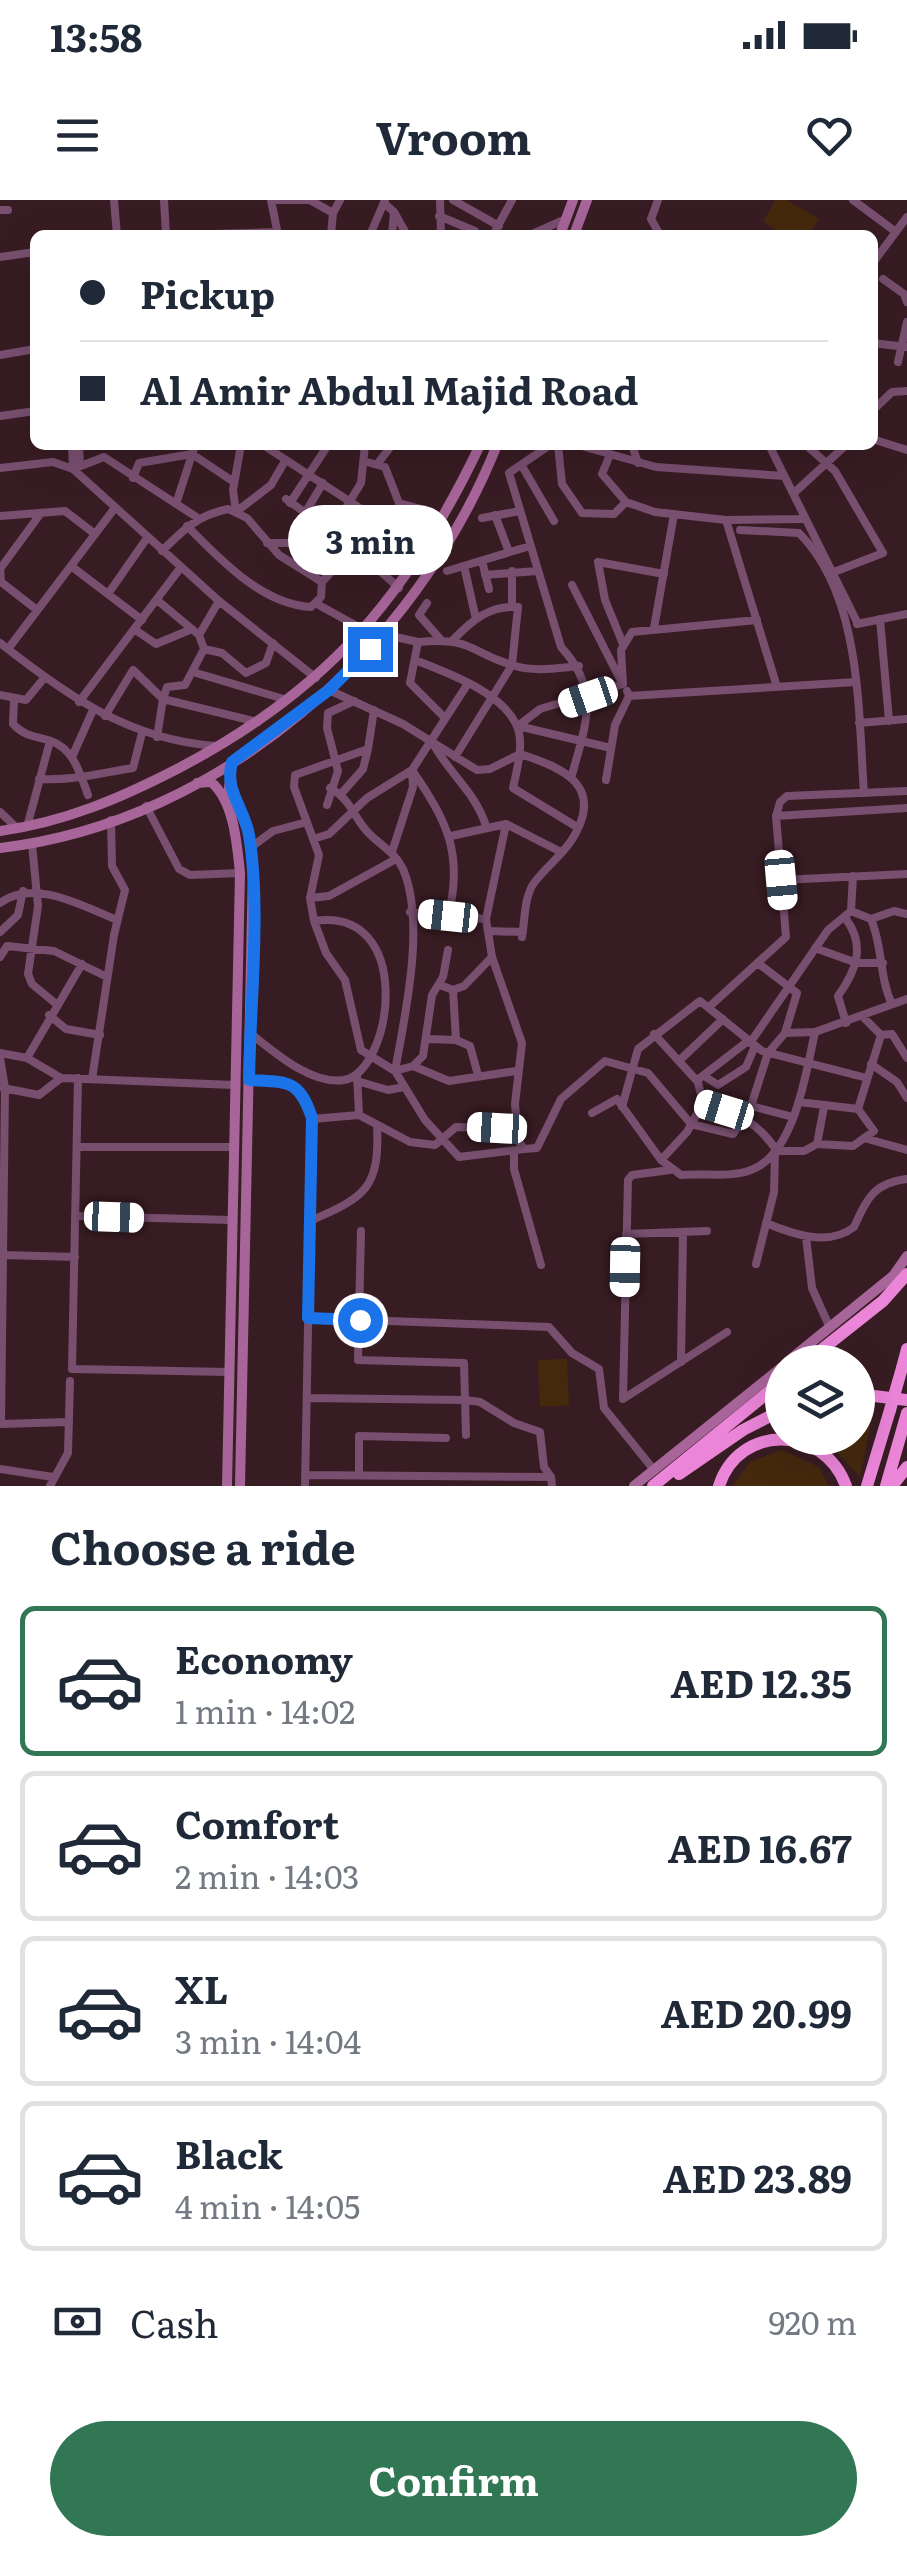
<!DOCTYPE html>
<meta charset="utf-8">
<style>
body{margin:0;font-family:Literata,serif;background:#f2f2f3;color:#1f2937;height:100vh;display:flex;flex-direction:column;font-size:38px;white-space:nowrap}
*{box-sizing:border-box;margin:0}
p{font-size:32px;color:#747a83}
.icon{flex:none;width:55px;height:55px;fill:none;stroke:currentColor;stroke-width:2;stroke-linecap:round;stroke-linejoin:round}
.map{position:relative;height:1286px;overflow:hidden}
.details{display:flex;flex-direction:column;background:#fff;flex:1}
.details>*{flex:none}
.hud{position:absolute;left:30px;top:30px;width:848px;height:220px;border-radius:15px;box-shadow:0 10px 40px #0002;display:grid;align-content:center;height:220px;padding:0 50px;background:#fff}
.controls{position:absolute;left:765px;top:1145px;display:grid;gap:20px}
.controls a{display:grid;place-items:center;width:110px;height:110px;border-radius:50%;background:#fff;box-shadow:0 10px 40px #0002;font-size:50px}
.end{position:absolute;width:45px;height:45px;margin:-22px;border:12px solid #1a73e8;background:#fff;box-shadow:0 0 0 5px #fff}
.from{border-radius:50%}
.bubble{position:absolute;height:70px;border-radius:35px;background:#fff;box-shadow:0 10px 40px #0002;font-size:32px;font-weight:700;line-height:70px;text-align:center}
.car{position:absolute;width:30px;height:60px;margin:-30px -15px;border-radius:12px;box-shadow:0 0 8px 2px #0007;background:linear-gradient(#fff 24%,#345 0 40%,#fff 0 76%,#345 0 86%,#fff 0)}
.hud b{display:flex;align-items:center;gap:35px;height:95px;font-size:38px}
.hud b+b{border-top:2px solid #e0e1e3}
.hud i{width:25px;height:25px;background:#1f2937}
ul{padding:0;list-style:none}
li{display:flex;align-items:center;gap:30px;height:150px;margin:0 20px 15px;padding:0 30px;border:5px solid #e0e1e3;border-radius:15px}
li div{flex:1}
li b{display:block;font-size:38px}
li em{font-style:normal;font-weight:700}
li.active{border-color:#317754}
li>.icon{width:90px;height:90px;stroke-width:1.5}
h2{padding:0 50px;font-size:45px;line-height:120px}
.pay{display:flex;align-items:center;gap:25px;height:110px;padding:0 50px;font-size:38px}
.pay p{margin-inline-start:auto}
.button{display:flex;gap:20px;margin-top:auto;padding:20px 50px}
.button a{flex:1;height:115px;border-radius:60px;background:#317754;color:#fff;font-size:40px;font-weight:700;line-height:115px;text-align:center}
.status{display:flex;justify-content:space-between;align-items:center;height:70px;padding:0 50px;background:#fff;direction:ltr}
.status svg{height:28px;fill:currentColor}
header{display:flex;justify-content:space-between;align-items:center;height:130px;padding:0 50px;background:#fff;font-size:45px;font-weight:700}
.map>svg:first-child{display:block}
.green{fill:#45290d}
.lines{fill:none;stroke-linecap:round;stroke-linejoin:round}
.minor{stroke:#794f70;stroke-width:8}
.secondary{stroke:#a7659a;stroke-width:10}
.motorway{stroke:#eb85d8;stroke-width:12}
.motorway-bridge{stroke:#eb85d8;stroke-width:12}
.route{stroke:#1a73e8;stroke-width:12}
</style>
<div class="status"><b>13:58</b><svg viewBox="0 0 49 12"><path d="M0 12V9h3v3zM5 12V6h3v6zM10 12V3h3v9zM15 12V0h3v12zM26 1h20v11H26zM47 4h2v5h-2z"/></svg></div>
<header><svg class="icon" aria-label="menu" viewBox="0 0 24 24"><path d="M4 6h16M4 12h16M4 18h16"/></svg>Vroom<svg class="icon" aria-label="heart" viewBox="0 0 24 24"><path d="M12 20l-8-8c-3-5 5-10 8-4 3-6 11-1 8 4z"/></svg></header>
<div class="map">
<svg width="907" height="1286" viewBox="0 0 907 1286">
<rect width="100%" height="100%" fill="#381c23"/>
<!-- green -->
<path class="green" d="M775,0H787L819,19L809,35H784L763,22Z
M567,1159L569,1205L540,1207L538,1160Z
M873,1214L860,1276L821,1238H858V1215Z
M782,1250L819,1267L829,1286H733L750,1262Z"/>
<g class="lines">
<!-- minor -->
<path class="minor" d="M114,0L117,35
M164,0L166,35
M271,0H310L333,13
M271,0L278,35
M440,0L441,35
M453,0L499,26
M658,0L651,19L660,35
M853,0L896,32
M384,3L394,12L392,35
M0,10H8
M394,12L407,35
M439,16L475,31L474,35
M179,35L277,32
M331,35L333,13L340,0
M370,35L385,0
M493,35L512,0
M530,35L566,19
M33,52L35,68
M0,57L35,52
M872,64L907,17
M883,79L904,94L907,102
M872,143L907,147
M0,155L35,149
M898,162L907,122
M872,211L892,192L907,191
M0,216L35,211
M872,239L907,250
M72,245L73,269L104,257L198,318
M79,245L80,266
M241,245L233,290L236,312L271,285L285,261
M263,245L386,325L417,332L425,315L421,309L399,303L385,267L367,262
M550,245L509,273L561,447C601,490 586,523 572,575
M558,245L562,284L582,313L614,314L626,302
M578,245L656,267L784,276
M632,245L638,263
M769,245L858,424
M806,245L835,271L883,353L834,372
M609,257L602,274L626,302L655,312L726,320L803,319
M378,263L392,245
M522,266L554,321
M0,268L53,262L73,269L219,401L316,478
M133,278L139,263L192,254L234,282
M794,293L846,245
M286,299L352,346L399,388
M177,301L195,245
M290,303L328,245
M305,313L323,283
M495,315L509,352
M0,316L65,311L95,334
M482,318L520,311
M726,320L777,487
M740,330L799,333C862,396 858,511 864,593
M331,332L361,283L365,245
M267,343H300L322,326
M162,351C183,330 198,315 228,309L247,318L279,355L322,382L321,397L311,407C261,404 220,359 187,326
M482,361L489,389
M71,366L142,420
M464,366L476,419
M0,367L1,382L37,410
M0,369L41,313
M447,371L530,346
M485,375L537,371
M322,382L378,320
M572,385L620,479
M108,394L147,338
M157,400L199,435L219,401
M427,403L419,415L441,440
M317,404L364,430
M512,407V371
M880,419L889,521
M857,424L907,414
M654,428L674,314
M134,429L156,444L192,429
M382,434L418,442
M453,440C472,420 490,405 518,407L512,465L455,557
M0,443C66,495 129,540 216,546
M623,444L605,400L598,362L664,374
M8,449L114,309
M204,449L222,453L246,473L266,463L273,443
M415,460C447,473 500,491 516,524C525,542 517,569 513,588L577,627
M193,472L287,500
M329,490L403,524L477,570L490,569L520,554C565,568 606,587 571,641C561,656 545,668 534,683C524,697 525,720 522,737
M0,495L26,500L45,477
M629,496L856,482
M14,500L13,524C25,537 36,536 51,541C74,549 80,574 88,595
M79,502L181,367
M374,510L368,549L295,575L294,587L319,655L310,698L314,721L326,753L345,780L361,850L395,871L425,920L459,957L524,949
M105,516L133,470L163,499L167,487L185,485L204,449L199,435
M445,518L410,483L418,442C475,437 469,453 515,466C536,472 557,468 579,466
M859,523L907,519
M518,526L540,509L623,484L621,450L632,432L757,420
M518,526L611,548
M157,537L163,499L258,522
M435,547C452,576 476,594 486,626
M72,557L93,510
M412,570C447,621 464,654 448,717
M39,579C73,581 100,573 133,568L142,533
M606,580L615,525L629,496L627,491
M330,588C350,599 352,613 365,629C377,644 394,650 403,669C426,723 405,815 395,871L413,866L423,856L432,795L443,777L448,750
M341,594L363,569L368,549
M327,605L338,571L327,528L328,513L354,501
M146,606L179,669L190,675L240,673
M0,612L17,628
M776,616L907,608
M506,624L486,719L492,757L522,843L515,904L518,940L524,949L537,948L561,899L605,861L648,873L691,924L733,934L751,906L768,853L785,833L797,793L759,764
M27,627L50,541
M451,636L506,624L561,652
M313,639L329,634L367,598L412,570L467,485
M32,644L38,706L28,774L32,784L55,803
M250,648L273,631L307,622
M392,652L413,587L412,570
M781,680L907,674
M310,698L329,696L396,659
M0,703C34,678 82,706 117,720
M851,711L871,719C883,747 879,777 892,804
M410,712L486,719
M846,719C866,746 856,771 838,796L846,823
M871,719L894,711L907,714
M488,731L523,732
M0,732L18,715L23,691
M815,748L857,763H883
M0,757L7,746L54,751L107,777
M440,785L453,790L464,786L492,757
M453,790L456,840
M709,807L786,737L776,616L780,602L787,596L907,591
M49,815L66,829L100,835
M250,833C274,852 311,885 344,880C393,871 416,706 314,721
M785,833L815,832L907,799
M654,834L698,882L703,903L687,932L661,960
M881,835L892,834L907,858
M426,839L456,840L470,846L478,875
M750,843L828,730L851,711L853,676
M0,853L27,858L61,878
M0,858L5,888L1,1224
M27,858L82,764
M681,859L723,819
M871,864L897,882L907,898
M413,866L449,881L516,871
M357,875L359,915L410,942L435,945L456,927L517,929
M704,876L718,885L746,867L755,846
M78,878L72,1169L229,1172
M700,878L748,841
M92,879L114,735L125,690L112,666L111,620
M249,880C288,882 299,879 312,919L305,1286
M357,881L388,890L404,887
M3,888L39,895L61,878L234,885
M799,902L858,909L881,835L863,817
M703,903C738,914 756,920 777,951
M751,906L793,917
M622,907L638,849L700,801L762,851L867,878
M592,913L617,899L661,960L681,975C703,973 730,978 751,970C795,954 806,872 815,832
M312,919L359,915
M864,938L907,950
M817,944L824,907
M77,947H233
M777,951H804L817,944L853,946L874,931L858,909
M514,952V969L541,1065
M670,970L632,975L628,980L623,1199L727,1132
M75,1016L231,1020
M310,1021C365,997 380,989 377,925
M766,1023C792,1034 829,1047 854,1027C867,999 873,983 907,979
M361,1031L358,1160L464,1163L466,1235
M626,1034L707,1031
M806,1037L812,1088L830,1128
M4,1055L75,1057
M756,1064L774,992L775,953
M308,1118L549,1127L572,1153L599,1169L604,1208L654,1270
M681,1162L683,1032
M307,1198L465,1200L480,1202L514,1223L540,1232L544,1267L551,1277
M0,1224L69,1222
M0,1269L53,1277
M305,1275L551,1277L552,1286
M359,1275V1236L446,1238
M50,1286L68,1253L70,1181"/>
<!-- secondary -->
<path class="secondary" d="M560,35L573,0
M574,35L587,0
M232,562L229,588L248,630L253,667L240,1286
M197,583L211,582C234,601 237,644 240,673L227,1286
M0,631C65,622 121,598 179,568C328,490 408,396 480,245
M0,648C222,622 416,448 497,245
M787,1162L893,1076L907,1056
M634,1286L782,1167"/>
<!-- motorway -->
<path class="motorway" d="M806,1162L883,1101L907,1074
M902,1168L907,1149
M858,1194L907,1200
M679,1274L743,1230L782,1210
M653,1286L782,1181
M719,1286C739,1223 824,1225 846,1286
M867,1286L890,1210
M886,1286L907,1213
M892,1286L907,1267"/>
<!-- motorway-bridge -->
<path class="motorway-bridge" d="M890,1210L902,1168"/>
</g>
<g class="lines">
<!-- route -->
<path class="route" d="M360,1120L308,1118L312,918C299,879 288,882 249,880C250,805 261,708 249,635C244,607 224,591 232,562L329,490L370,449"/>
</g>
</svg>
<div class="controls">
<a><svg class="icon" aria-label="layers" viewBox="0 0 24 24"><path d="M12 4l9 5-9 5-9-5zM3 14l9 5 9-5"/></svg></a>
</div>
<i class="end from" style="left:360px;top:1120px"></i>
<i class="end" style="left:370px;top:449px"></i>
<div class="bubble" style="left:288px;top:305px;width:165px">3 min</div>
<i class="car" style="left:588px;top:497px;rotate:251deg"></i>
<i class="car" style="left:781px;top:680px;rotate:175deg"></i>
<i class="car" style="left:448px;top:716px;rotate:276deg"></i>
<i class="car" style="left:724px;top:910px;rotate:287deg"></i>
<i class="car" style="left:497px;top:928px;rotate:273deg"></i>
<i class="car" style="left:114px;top:1017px;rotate:92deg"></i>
<i class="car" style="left:625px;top:1067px;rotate:181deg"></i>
<div class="hud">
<b><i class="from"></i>Pickup</b>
<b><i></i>Al Amir Abdul Majid Road</b>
</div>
</div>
<section class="details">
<h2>Choose a ride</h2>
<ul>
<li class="active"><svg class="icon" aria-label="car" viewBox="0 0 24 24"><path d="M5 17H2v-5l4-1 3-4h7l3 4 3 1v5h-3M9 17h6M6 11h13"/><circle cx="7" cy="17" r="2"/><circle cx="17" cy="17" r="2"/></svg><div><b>Economy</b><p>1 min · 14:02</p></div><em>AED 12.35</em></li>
<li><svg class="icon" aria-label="car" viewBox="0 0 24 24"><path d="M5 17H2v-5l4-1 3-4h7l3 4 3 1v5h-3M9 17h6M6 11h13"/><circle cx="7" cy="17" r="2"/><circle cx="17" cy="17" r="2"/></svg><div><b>Comfort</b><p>2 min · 14:03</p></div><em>AED 16.67</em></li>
<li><svg class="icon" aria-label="car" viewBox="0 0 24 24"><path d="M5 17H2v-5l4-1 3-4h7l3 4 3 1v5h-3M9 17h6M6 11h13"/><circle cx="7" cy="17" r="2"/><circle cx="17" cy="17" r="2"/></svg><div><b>XL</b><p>3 min · 14:04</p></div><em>AED 20.99</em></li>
<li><svg class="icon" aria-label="car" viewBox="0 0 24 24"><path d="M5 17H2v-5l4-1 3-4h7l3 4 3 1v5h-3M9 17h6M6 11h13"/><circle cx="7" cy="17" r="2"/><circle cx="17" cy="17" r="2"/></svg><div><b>Black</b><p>4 min · 14:05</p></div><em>AED 23.89</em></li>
</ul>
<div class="pay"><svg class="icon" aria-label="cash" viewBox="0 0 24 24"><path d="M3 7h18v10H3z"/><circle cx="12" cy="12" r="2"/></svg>Cash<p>920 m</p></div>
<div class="button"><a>Confirm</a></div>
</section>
